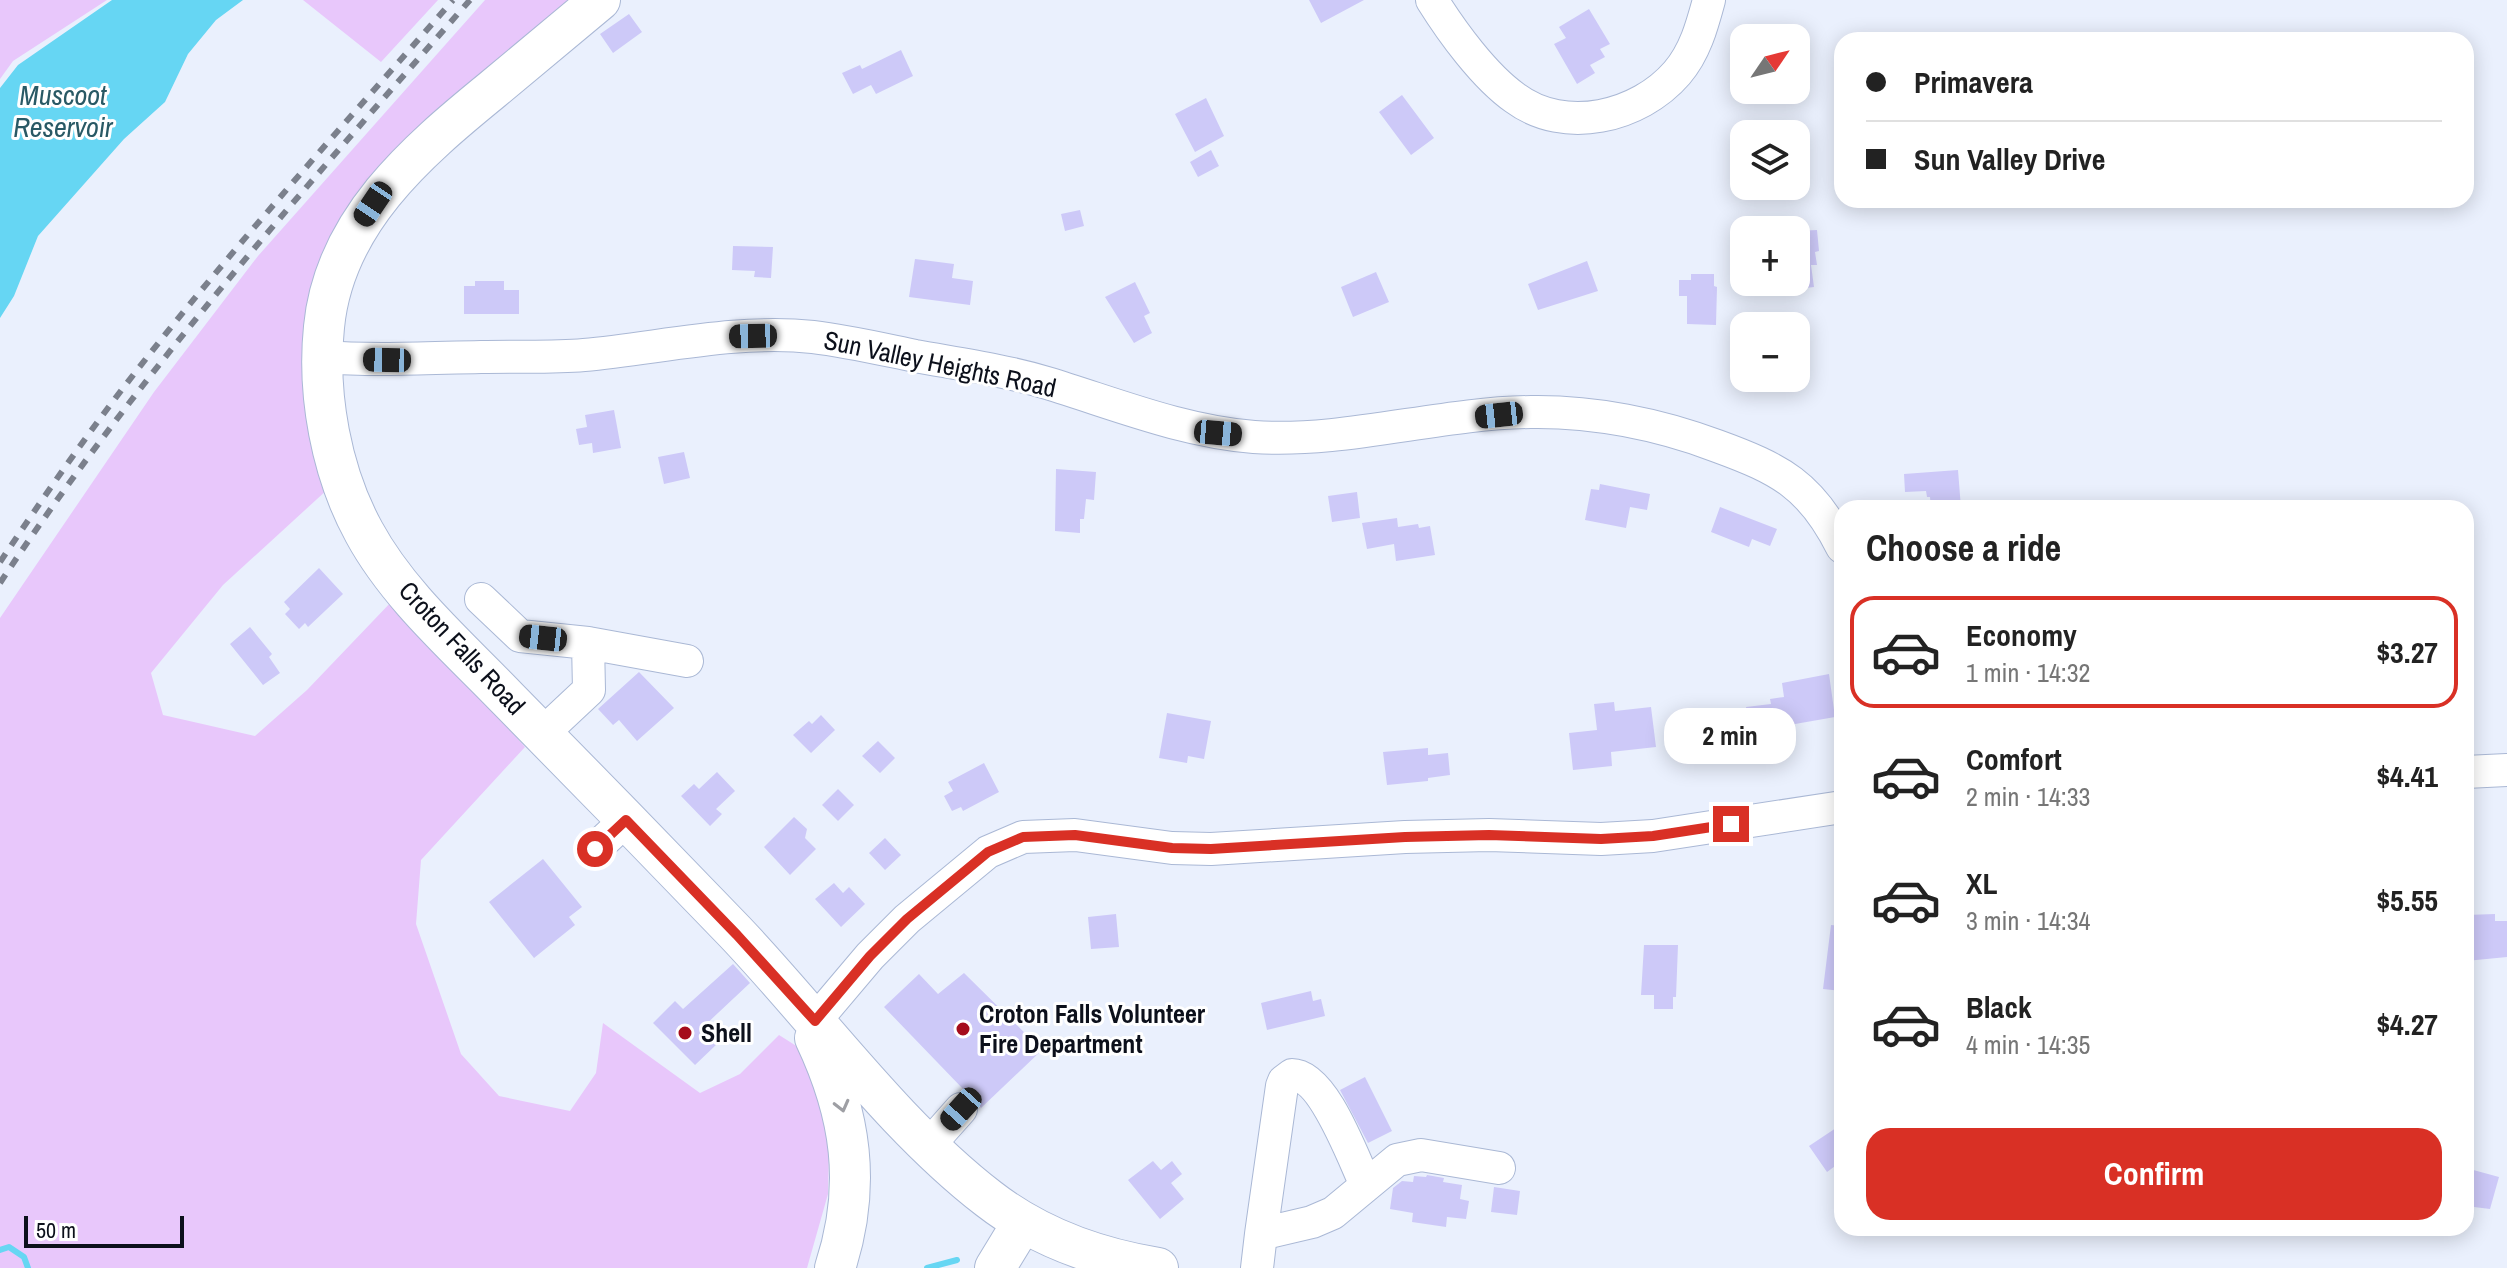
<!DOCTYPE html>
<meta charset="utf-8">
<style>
body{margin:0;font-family:"Archivo Narrow",sans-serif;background:#f6f6f6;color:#222;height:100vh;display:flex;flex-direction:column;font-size:30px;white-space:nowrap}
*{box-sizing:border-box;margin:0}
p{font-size:26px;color:#767676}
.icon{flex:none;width:44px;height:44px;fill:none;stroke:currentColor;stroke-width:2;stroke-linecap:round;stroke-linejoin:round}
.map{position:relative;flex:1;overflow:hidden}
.panel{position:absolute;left:1834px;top:500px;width:640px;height:736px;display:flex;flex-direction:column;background:#fff;border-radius:24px;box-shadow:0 4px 20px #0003}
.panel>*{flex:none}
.top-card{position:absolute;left:1834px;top:32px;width:640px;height:176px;border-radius:24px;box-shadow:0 4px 20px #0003;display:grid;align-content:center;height:176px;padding:0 32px;background:#fff}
.needle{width:52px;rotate:55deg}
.fabs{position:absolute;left:1730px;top:24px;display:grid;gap:16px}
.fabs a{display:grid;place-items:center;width:80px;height:80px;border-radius:16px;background:#fff;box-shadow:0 4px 20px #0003;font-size:40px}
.scale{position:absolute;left:24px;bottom:20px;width:160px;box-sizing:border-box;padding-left:8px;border:4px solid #0c101b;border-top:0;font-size:22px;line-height:28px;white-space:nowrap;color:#0c101b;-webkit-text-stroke:6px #fff;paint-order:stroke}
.end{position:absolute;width:36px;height:36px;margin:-18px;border:10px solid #d93025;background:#fff;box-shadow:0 0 0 4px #fff}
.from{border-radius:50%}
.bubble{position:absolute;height:56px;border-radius:24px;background:#fff;box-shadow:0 4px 20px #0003;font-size:26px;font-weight:700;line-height:56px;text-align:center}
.car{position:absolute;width:24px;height:48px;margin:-24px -12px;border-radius:10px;box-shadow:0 0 6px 2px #0007;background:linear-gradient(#222 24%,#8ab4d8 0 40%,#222 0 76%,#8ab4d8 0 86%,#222 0)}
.top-card b{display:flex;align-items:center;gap:28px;height:76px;font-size:30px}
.top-card b+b{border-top:2px solid #e0e0e0}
.top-card i{width:20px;height:20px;background:#222}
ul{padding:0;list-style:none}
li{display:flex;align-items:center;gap:24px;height:112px;margin:0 16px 12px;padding:0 16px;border:4px solid transparent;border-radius:24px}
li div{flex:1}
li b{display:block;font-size:30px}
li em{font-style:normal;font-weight:700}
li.selected{border-color:#d93025}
li>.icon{width:72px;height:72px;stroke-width:1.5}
h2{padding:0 32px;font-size:36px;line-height:96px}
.button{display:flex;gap:16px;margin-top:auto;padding:16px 32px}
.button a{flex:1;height:92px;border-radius:24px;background:#d93025;color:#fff;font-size:32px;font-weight:700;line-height:92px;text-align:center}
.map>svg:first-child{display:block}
.green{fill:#e8c7fb}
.water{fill:#66d6f3}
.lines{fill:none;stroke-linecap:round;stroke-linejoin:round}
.stream{stroke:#66d6f3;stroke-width:6}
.building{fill:#cdc9f8}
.minor-casing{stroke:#aab8d5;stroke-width:34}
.major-casing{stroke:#aab8d5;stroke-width:42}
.minor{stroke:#fff;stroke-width:32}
.major{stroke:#fff;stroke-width:40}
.rail{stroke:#7b808c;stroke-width:6;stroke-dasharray:10 10;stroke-linecap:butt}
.oneway{stroke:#9e9fa4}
.route{stroke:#d93025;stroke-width:10}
.poi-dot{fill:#a50c1c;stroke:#fff;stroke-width:3}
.labels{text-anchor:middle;stroke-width:6;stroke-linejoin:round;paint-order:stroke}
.street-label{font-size:26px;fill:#0c101b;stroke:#fff}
.poi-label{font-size:26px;font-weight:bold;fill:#0c101b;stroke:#fff;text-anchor:start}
.water-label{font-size:28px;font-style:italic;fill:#295965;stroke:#fff}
</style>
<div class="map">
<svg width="2507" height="1268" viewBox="0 0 2507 1268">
<rect width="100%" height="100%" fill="#eaf0fd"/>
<!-- green -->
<path class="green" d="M0,0H107L13,61L0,79Z
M303,0H438L381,62Z
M485,0H571L320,267L328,489L223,585L151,673L163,715L255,736L307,690L394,599L525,747L421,860L416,924L461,1054L499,1096L570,1111L596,1073L603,1023L700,1093L740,1074L779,1035L798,1047L830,1109L828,1194L807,1268H0V618L154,392L258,256Z"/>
<!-- water -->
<path class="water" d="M112,0H243L216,20L188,54L165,102L124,139L38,236L14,296L0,318V88L18,65Z"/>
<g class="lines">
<!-- stream -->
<path class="stream" d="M0,1250L9,1247L24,1257L28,1268
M927,1268L957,1260"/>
</g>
<!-- building -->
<path class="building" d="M1309,0H1364L1321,23Z
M1589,9L1610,44L1600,49L1605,57L1590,65L1595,73L1577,84L1554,44L1566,38L1559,27Z
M629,14L642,32L613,53L600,34Z
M901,50L913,76L876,94L871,85L853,94L842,73L860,65L862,69Z
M1402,95L1434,138L1411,155L1379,112Z
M1206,98L1224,136L1195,152L1175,114Z
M1211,150L1219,166L1198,177L1190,162Z
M1080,210L1084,226L1065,231L1061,214Z
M1817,230L1819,251L1815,252L1817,265H1811L1814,287L1796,289V231Z
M733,246L773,247L771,278L754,277L755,271L732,270Z
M915,259L954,264L952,278L973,281L970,305L909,297Z
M1587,261L1598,291L1538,310L1528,284Z
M1376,272L1389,302L1353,317L1341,287Z
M1691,274H1714V286L1717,287L1716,325L1687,324V296H1679V280H1691Z
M475,281H504V290H519V314H464V286H475Z
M1135,282L1150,313L1144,316L1152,333L1134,343L1105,297Z
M614,410L621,448L593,453L592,443L579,445L576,429L587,427L585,415Z
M684,452L690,478L664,484L658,457Z
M1056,469L1096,472L1094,500L1086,499L1084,519H1080V533L1055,531Z
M1958,470L1961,508H1931L1930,497H1927L1926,491L1905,492L1904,474Z
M1600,484L1650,494L1647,510L1630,507L1626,528L1585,520L1591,489L1599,490Z
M1357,492L1360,518L1332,522L1328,496Z
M1720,507L1777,529L1770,546L1752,539L1749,547L1711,532Z
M1397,518L1398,527L1418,524L1419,528L1430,526L1435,555L1396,561L1394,544L1367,549L1362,523Z
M319,568L343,594L308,627L305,623L299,629L285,614L290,609L284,602Z
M250,627L272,654L269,657L280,673L263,685L230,644Z
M639,672L674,708L637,741L619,720L613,725L598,709Z
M1829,674L1835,717L1749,732L1746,707L1771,704L1770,699L1784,697L1782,683Z
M1614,702L1615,711L1651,707L1656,747L1611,752L1612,766L1573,770L1569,733L1597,730L1594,704Z
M1167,713L1211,721L1204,759L1188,756L1187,763L1159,758Z
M821,715L835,730L811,753L793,735L809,721L812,724Z
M878,741L895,758L880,773L862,756Z
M1428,748V755L1448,753L1450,775L1428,778V781L1387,785L1383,752Z
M984,763L999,792L963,811L961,807L952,811L944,796L953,791L948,782Z
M717,772L735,791L716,809L722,814L710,826L681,796L694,784L699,789Z
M838,789L854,805L838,821L822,805Z
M794,817L807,829L805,838L816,849L790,875L764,847Z
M885,838L901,855L885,870L869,853Z
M543,859L582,907L569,917L575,925L534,958L489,902Z
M834,883L843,893L849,887L865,904L841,927L815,899Z
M1116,914L1119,947L1091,949L1088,917Z
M2495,914V921H2507V957L2466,961V915Z
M1831,925L1842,926V991L1823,989Z
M1644,945H1678L1676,997H1673V1009H1654V995H1641Z
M733,964L750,983L702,1028L717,1044L695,1065L653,1023L675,1001L683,1009Z
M964,973L1042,1050L981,1108L974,1095L964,1090L884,1007L919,974L938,994Z
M1311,991L1313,1001L1321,999L1325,1016L1267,1030L1261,1003Z
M1365,1077L1392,1131L1368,1143L1340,1090Z
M1842,1124V1161L1827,1172L1809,1146Z
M1153,1161L1161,1170L1172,1161L1182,1174L1171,1183L1184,1199L1160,1219L1128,1180Z
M2466,1168L2499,1177L2490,1209L2466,1206Z
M1427,1175L1444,1178L1443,1182L1462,1185L1460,1199L1469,1201L1466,1219L1447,1217L1446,1227L1412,1222L1413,1213L1390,1209L1393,1188L1402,1181L1413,1182L1414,1176L1426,1177Z
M1494,1187L1520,1191L1517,1215L1491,1212Z"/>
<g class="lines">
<!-- minor casing -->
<g class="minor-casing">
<path id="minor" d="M1432,0C1452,32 1484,76 1515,98C1565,135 1639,117 1677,73C1695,52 1702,26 1709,0
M322,357C375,361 428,358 481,357C515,356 550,358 584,355C660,348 736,329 813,337C847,341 881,349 915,356C959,364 1004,370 1047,383C1116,404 1181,431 1254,437C1347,443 1438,413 1531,412C1593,411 1659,424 1717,446C1780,469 1811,485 1842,547
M481,599L520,636L588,643L589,690L542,734
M588,643L687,661
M2466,772L2507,770
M595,849L626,820
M815,1021L870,956L907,919L988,852L1023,837L1075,835L1172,848L1211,849L1405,837L1489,835L1601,839L1653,836L1842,807
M929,1145L961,1109
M1261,1234L1282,1086L1284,1081L1292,1075C1324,1075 1353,1158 1366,1185
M1257,1268L1261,1234L1312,1222L1333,1213L1397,1160L1421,1155L1499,1168"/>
</g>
<!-- major casing -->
<g class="major-casing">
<path id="major" d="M600,0C564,30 528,60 492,90C416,152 334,222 324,327C317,394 331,472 364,532C398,595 457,646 507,698C583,775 659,853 734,931C817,1018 894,1126 989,1199C1038,1237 1097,1258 1158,1268
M815,1038C851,1114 862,1186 835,1268
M995,1268L1023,1222"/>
</g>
<!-- minor -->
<use href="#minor" class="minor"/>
<!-- major -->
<use href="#major" class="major"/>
<!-- rail -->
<path class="rail" d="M0,562C41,501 82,441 127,383C229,251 343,126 453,0
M0,583C138,374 305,188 470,0"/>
</g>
<!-- one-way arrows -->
<defs><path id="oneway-chevron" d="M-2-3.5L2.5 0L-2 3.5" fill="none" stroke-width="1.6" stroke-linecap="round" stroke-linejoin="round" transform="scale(2)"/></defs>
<use class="oneway" href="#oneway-chevron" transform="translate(842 1106) rotate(76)"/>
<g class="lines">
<!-- route -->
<path class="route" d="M595,849L626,820L737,935L815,1021L870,956L907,919L988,852L1023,837L1075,835L1172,848L1211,849L1405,837L1489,835L1601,839L1653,836L1731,824"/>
</g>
<!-- markers -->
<g class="poi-dot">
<circle cx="963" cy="1029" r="8"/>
<circle cx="685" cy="1033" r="8"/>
</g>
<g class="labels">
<!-- street labels -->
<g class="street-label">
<text transform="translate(940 364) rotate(12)" y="9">Sun Valley Heights Road</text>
<text transform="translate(462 648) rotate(47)" y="9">Croton Falls Road</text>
</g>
<!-- poi labels -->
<g class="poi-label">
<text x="979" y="1023">Croton Falls Volunteer<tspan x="979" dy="30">Fire Department</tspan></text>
<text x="701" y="1042">Shell</text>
</g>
<!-- water labels -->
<g class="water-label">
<text x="63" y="105">Muscoot<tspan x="63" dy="32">Reservoir</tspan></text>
</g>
</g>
</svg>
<div class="fabs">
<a><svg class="needle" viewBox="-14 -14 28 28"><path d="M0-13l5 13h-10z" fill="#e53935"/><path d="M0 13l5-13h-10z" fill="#767676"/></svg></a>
<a><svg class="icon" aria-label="layers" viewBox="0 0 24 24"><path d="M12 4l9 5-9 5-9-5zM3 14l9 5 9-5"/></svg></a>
<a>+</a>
<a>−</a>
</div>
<div class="scale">50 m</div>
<i class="end from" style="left:595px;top:849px"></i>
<i class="end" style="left:1731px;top:824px"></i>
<div class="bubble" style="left:1664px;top:708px;width:132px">2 min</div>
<i class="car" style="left:373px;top:204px;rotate:214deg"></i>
<i class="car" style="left:753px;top:336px;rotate:269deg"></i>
<i class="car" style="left:387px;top:360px;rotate:271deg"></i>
<i class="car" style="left:1499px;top:415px;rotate:264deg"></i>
<i class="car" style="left:1218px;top:433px;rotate:95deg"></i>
<i class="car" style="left:543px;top:638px;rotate:276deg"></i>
<i class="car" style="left:961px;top:1109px;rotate:222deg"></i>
<div class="top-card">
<b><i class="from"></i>Primavera</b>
<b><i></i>Sun Valley Drive</b>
</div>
<section class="panel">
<h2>Choose a ride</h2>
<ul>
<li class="selected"><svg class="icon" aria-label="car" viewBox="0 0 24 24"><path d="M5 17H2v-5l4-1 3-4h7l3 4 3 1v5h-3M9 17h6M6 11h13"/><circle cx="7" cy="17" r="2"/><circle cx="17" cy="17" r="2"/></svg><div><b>Economy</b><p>1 min · 14:32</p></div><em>$3.27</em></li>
<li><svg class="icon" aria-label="car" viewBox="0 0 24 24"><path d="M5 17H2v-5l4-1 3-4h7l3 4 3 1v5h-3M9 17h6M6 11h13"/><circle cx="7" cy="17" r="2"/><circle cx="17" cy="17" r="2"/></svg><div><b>Comfort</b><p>2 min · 14:33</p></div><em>$4.41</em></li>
<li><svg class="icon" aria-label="car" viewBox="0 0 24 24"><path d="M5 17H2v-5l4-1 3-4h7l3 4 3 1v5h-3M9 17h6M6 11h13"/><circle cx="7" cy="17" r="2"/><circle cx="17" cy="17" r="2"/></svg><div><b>XL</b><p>3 min · 14:34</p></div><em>$5.55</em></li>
<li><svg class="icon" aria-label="car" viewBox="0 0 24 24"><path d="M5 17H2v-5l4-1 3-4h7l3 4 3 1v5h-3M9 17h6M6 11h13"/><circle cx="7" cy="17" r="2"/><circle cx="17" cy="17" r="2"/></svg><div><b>Black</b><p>4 min · 14:35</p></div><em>$4.27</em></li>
</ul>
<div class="button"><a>Confirm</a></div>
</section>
</div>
